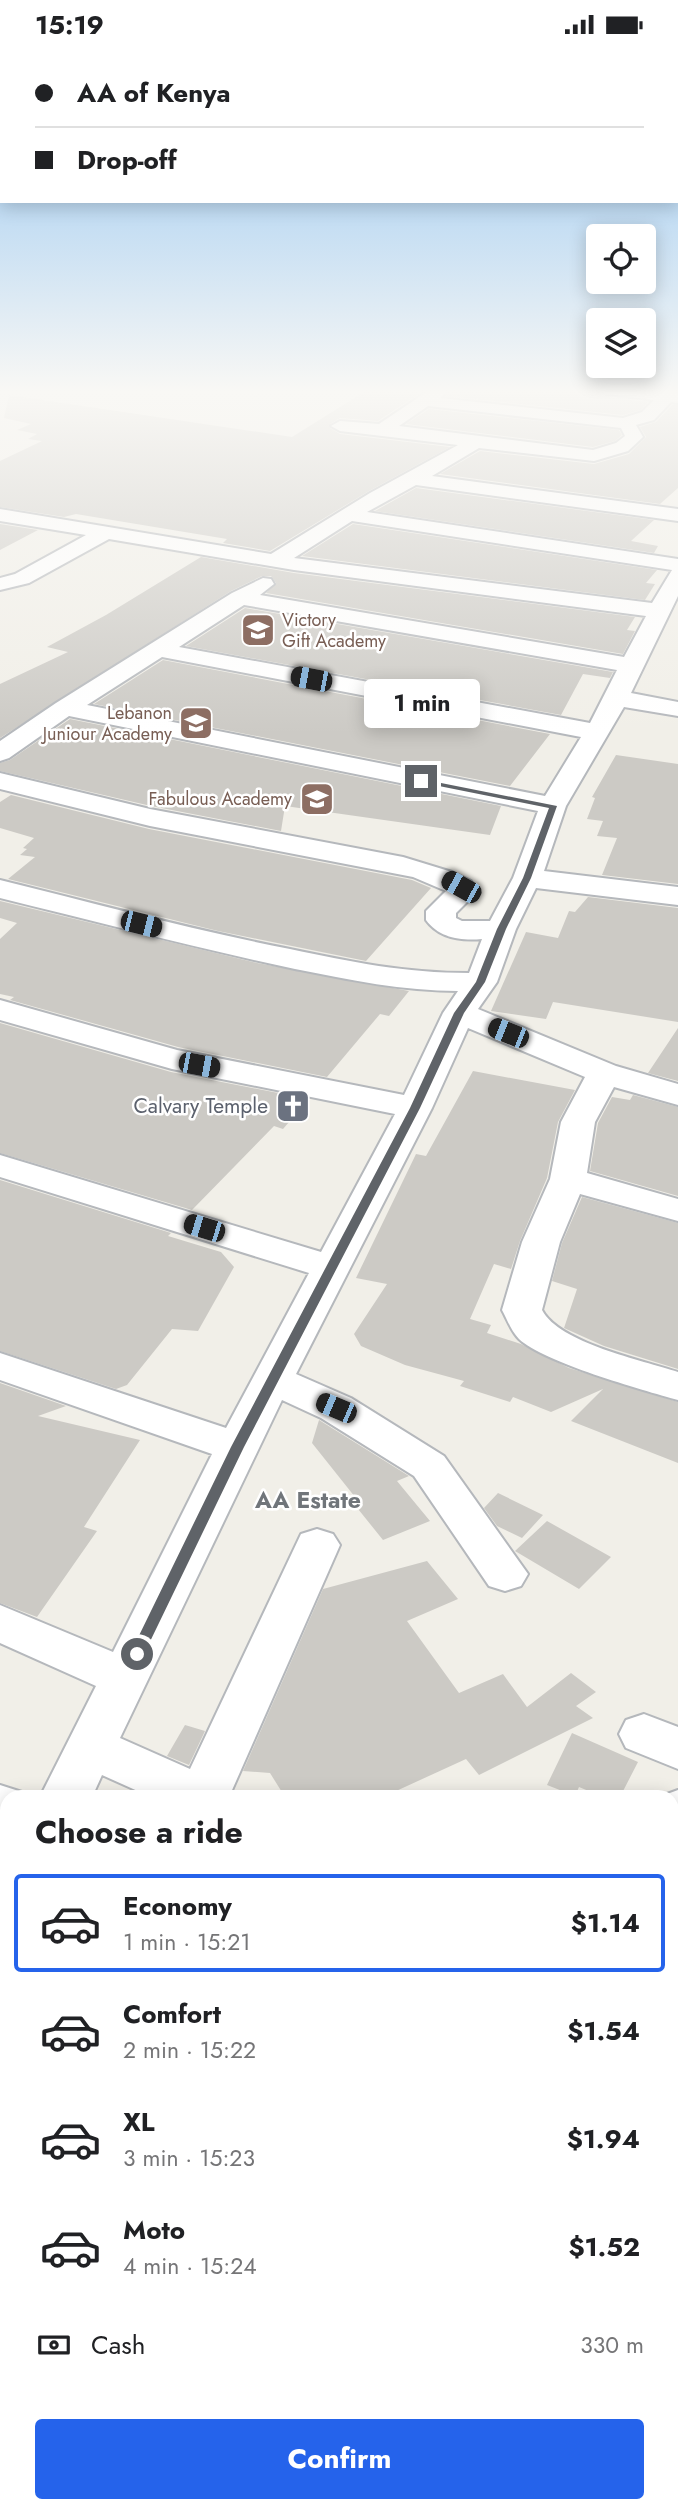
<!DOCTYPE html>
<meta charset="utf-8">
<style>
body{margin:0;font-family:Jost,sans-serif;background:#f6f6f6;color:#202124;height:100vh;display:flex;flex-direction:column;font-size:26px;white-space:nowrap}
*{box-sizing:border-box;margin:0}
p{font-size:23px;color:#757577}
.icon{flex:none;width:38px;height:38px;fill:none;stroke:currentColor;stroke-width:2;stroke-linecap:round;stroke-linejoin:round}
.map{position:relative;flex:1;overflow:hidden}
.drawer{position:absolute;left:0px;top:1741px;width:679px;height:723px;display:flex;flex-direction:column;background:#fff;border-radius:21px 21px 0 0;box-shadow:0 4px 18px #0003}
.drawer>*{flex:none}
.guide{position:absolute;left:0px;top:0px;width:679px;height:154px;box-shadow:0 4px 18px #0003;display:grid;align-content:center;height:154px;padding:0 35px;background:#fff}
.tools{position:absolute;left:586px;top:175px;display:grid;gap:14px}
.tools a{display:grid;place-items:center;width:70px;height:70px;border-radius:7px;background:#fff;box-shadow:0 4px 18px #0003;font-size:35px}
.end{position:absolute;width:32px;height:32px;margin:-16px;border:9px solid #5f6368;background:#fff;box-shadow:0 0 0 4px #fff}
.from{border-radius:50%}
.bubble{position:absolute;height:49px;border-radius:7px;background:#fff;box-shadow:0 4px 18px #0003;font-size:23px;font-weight:700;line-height:49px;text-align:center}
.car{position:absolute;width:21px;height:42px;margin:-21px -10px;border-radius:9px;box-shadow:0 0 5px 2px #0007;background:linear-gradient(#222 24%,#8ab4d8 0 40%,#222 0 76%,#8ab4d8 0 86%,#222 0)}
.guide b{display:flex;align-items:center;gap:24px;height:66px;font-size:26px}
.guide b+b{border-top:2px solid #e0e0e0}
.guide i{width:18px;height:18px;background:#202124}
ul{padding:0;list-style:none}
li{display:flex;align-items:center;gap:21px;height:98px;margin:0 14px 10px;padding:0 21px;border:4px solid transparent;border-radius:7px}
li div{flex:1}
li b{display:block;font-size:26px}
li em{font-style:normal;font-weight:700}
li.active{border-color:#2563eb}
li>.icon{width:63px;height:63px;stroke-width:1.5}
h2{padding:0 35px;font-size:32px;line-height:84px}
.pay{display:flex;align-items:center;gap:18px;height:77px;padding:0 35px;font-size:26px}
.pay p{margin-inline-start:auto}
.button{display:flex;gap:14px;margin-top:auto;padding:14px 35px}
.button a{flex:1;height:80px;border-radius:7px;background:#2563eb;color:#fff;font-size:28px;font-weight:700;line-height:80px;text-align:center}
.status{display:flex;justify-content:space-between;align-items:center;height:49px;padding:0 35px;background:#fff;direction:ltr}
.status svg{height:19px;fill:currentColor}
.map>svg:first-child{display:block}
.green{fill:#c5e8c5}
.building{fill:#cccac5}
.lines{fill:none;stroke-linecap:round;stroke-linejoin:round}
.minor-casing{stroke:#b5b8bc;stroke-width:4}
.minor{fill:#fff;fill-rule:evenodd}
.route{fill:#5f6368}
.labels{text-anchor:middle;stroke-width:5;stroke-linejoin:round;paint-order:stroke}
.far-education-label{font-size:18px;fill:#785e54;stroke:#fff;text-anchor:end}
.worship-label{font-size:21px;fill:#5b616d;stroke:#fff;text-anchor:end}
.neighbourhood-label{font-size:23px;font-weight:bold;fill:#70757a;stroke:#fff}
</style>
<div class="status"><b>15:19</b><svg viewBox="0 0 49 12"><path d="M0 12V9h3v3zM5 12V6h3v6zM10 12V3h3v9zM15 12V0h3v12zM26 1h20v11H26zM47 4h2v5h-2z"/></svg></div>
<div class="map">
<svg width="678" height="2463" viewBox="0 0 678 2463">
<rect width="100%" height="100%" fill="#f1efe8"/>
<!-- green -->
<path class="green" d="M7,1876V2422L0,2417V1886Z
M672,2054L678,2058V2463H67L58,2457H672Z"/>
<!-- building -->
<path class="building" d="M369,340H426L378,372L340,369L330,375V379L340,385L450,398L369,442L270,502L223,494L227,490L76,465L64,468L0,458V412L42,392L28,390L37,385L17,381L31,375L4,369L9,346L292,388Z
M453,340H597L607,348L648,353L641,361L623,366L446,347Z
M672,356H678V439L660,455L440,425L480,402L594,415L629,405L646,388L640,378L656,373Z
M429,360L619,381L622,386L615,392L593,398L406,375Z
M416,439L654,471L631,492L658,497L654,504L375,462Z
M0,475L38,481L0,501Z
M353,475L657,521L646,534L655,535L645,551L302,507Z
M201,508L294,524L635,568L627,581L635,582L623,605L266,544L276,534L271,527H262L231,542L0,689V635L68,603L47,598L106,566Z
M245,559L613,623L610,629L583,625L561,666L186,597Z
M163,611L550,685L510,737L94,655Z
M70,670L501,757L490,786L285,757L281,782L151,757L0,722V714L10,711Z
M616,706L678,715V835L602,826L617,789L597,787L603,772L587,770L595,749L592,748Z
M11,746L149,780L412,831L431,839L366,912L218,882L8,830L35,808L20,806L27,800L23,799L34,789L0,779V753Z
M588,848L678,859V973L553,953L546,970L491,962L526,883L558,889L569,862L575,863Z
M0,852L257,914L409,942L389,967L380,965L327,1028L178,998L10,951L14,948L0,945V890L17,874L0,869Z
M0,974L171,1023L309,1050L283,1080L274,1077L192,1161L0,1104Z
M678,979V1032L648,1024Z
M473,1022L575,1041L558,1073L547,1129L520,1192L511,1220L494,1215L470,1270L491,1276L487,1284L521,1295L569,1319L678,1353V1414L571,1372L603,1340L551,1363L513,1348L510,1353L460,1337L464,1332L405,1316L361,1297L354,1285L387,1235L356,1229L416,1105L426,1107Z
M633,1046L678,1058V1147L590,1122L598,1074L612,1048L630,1051Z
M0,1131L171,1184L168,1187L221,1203L234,1218L198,1282L172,1280L127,1336L116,1340L0,1302Z
M582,1148L678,1174V1320L604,1297L564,1279L577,1240L552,1232L562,1194Z
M0,1334L66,1357L38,1367L140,1391L84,1478L97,1482L37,1568L0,1554Z
M319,1371L409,1427L397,1432L430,1472L383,1491L350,1450L355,1448L312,1394Z
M498,1444L543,1466L522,1489L497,1477L484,1459Z
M547,1472L611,1508L579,1540L515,1502Z
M427,1512L458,1550L407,1572L459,1644L503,1625L527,1658L571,1624L596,1643L576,1657L593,1669L479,1726L466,1710L383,1748H285L270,1724L243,1722L323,1540Z
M185,1676L205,1682L189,1716L167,1707Z
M572,1684L638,1713L620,1748H603L579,1738L575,1747L547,1736Z"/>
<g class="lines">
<!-- minor casing -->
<g class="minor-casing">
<path id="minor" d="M431,340H450L440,349L623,369L642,363L654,351L607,345L599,340H645L678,344V354L671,353L654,371L636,376L643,388L628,402L594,412L479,399L432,427L678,460V472L416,436L367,463L678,510V547L631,644L678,653V667L624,658L566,757L544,822L678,838V856L536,839L516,880L497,933L478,960L616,1017L678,1035V1056L614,1038L595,1073L587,1124L678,1150V1172L580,1145L560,1193L542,1261C559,1294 642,1311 678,1323V1351C642,1341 543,1313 519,1290C511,1282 507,1270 502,1261L522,1193L550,1130L561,1073L585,1028L468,979L432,1059L296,1325L351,1349L444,1407L528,1525L521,1537L505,1542L489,1537L414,1427L321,1369L282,1351L120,1689L190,1720L301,1485L317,1480L333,1485L340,1496L229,1748H151L102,1726L92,1748H40L96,1637L0,1594V1556L113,1603L212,1405L0,1331V1304L226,1379L309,1224L0,1128V1106L321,1203L395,1065L172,1020L0,971V951L177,1001L404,1046L443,964L458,942C403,942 350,931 295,920C196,899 98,873 0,849V831C97,855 193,881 290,900C352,913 405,924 469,924L482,890C461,892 439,889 426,871V862L446,842L413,828L150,777L0,740V724L150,760L403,808L452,823L471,832L475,838L471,849L456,864V869L462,872H490L513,829L538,762L69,667L9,709L0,712V692L56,654L232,544L263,529L271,530L274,535L260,546L624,608L646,567L294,521L109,490L29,534L0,541V529L15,525L86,486L0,472V460L271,505L370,444L458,396L340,382L331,377L340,372L379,375ZM428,357L621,379L625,387L616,394L593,401L399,377ZM352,472L672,521L652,554L294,509ZM244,556L617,621L590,674L179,598ZM162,608L581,688L545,747L87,656Z
M644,1665L678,1678V1720L626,1699L619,1685L626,1671Z
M0,1736L25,1744L27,1748H7V1780L0,1778Z
M678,1741V1792L672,1795V1748H659Z
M672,1801L678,1804V1850L672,1848Z
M7,1814V1868L0,1870V1817Z
M672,1900L678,1902V1953L672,1951Z"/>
</g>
<!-- minor -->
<use href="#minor" class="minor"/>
</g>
<!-- sky -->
<linearGradient id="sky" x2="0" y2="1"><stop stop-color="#8fc3f1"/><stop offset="0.5" stop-color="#f9f8f5"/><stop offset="1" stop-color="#f9f8f5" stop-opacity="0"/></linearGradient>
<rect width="678" height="685" fill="url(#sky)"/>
<!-- route -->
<path class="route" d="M421,730L557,757L531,829L506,880L485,933L464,964L420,1059L244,1398L144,1605L142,1609H132L130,1605L231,1398L410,1059L454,964L476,933L497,880L523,829L549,759L419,733Z"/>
<!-- icons -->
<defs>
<g id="school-square" transform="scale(1.75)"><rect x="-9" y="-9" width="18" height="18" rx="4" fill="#8d6e63" stroke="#fff"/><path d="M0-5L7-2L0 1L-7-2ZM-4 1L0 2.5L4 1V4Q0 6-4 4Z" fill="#fff"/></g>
<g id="church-square" transform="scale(1.75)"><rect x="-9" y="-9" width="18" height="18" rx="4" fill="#6b7280" stroke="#fff"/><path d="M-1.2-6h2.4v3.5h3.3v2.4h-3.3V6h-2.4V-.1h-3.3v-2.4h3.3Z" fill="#fff"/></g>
</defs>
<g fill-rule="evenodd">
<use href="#school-square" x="258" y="581"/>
<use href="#school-square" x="196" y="674"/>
<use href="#school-square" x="317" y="750"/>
<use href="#church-square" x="293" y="1057"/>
</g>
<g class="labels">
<!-- far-education labels -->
<g class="far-education-label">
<text x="282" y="577" text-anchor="start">Victory<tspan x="282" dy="21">Gift Academy</tspan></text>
<text x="172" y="670">Lebanon<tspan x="172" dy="21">Juniour Academy</tspan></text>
<text x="292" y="756">Fabulous Academy</text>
</g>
<!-- worship labels -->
<g class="worship-label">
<text x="268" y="1064">Calvary Temple</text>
</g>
<!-- neighbourhood labels -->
<g class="neighbourhood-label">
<text x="308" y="1459">AA Estate</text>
</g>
</g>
</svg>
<div class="tools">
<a><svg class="icon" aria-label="locate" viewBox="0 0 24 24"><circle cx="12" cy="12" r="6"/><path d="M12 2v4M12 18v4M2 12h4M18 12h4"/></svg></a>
<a><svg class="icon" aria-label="layers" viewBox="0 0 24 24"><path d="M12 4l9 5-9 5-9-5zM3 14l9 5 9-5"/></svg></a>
</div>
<i class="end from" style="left:137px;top:1605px"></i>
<i class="end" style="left:421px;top:732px"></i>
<div class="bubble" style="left:364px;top:630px;width:116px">1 min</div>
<i class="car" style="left:311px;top:630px;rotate:281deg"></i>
<i class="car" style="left:461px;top:838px;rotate:299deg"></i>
<i class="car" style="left:141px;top:875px;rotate:104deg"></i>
<i class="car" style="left:508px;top:984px;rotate:292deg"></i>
<i class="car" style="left:199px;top:1016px;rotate:101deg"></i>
<i class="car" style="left:204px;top:1179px;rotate:287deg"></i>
<i class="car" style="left:336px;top:1359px;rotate:293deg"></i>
<div class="guide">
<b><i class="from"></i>AA of Kenya</b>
<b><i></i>Drop-off</b>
</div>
<section class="drawer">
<h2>Choose a ride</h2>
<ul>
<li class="active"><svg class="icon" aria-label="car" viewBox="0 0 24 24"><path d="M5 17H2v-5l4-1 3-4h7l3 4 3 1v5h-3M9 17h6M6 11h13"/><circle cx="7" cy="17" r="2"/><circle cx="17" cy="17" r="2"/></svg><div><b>Economy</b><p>1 min · 15:21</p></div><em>$1.14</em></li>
<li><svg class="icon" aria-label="car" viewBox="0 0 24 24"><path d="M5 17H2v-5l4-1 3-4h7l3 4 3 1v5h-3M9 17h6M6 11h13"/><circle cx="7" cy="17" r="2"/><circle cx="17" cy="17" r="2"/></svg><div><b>Comfort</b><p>2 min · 15:22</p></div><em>$1.54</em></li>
<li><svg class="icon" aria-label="car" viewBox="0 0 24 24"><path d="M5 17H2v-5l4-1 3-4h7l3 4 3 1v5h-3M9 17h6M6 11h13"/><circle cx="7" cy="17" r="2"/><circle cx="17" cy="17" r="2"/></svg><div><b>XL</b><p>3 min · 15:23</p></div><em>$1.94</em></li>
<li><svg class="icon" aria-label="car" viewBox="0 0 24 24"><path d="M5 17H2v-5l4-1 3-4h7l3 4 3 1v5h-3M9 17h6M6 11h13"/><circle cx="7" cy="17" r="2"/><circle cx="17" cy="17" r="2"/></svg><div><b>Moto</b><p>4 min · 15:24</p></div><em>$1.52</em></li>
</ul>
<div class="pay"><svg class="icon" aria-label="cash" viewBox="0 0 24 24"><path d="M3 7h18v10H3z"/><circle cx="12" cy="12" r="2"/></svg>Cash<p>330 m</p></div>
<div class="button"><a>Confirm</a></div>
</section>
</div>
